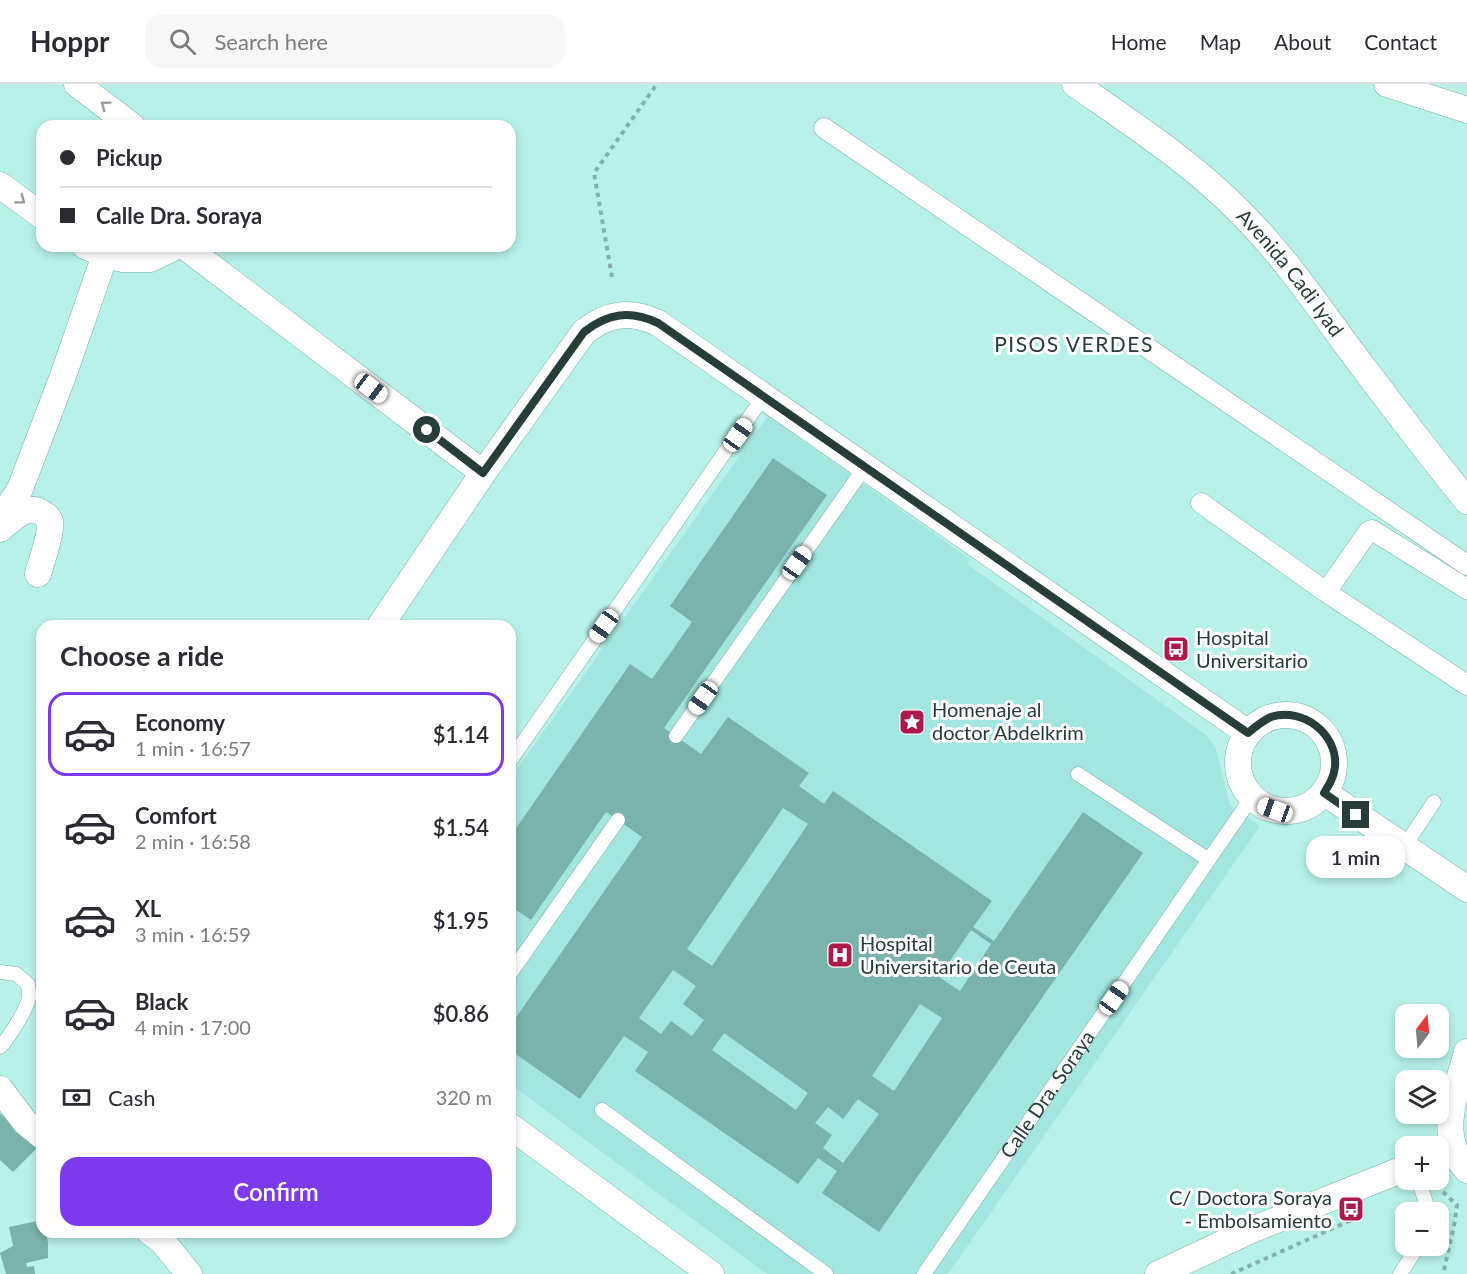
<!DOCTYPE html>
<meta charset="utf-8">
<style>
body{margin:0;font-family:Lato,sans-serif;background:#f7f7f7;color:#2b2b33;height:100vh;display:flex;flex-direction:column;font-size:22px;white-space:nowrap}
*{box-sizing:border-box;margin:0}
p{font-size:20px;color:#7c7c81}
.icon{flex:none;width:33px;height:33px;fill:none;stroke:currentColor;stroke-width:2;stroke-linecap:round;stroke-linejoin:round}
.map{position:relative;flex:1;overflow:hidden}
.side{position:absolute;left:36px;top:536px;width:480px;height:618px;display:flex;flex-direction:column;background:#fff;border-radius:18px;box-shadow:0 3px 9px #0003}
.side>*{flex:none}
.top-card{position:absolute;left:36px;top:36px;width:480px;height:132px;border-radius:18px;box-shadow:0 3px 9px #0003;display:grid;align-content:center;height:132px;padding:0 24px;background:#fff}
.needle{width:39px;rotate:16deg}
.tools{position:absolute;left:1395px;top:920px;display:grid;gap:12px}
.tools a{display:grid;place-items:center;width:54px;height:54px;border-radius:12px;background:#fff;box-shadow:0 3px 9px #0003;font-size:30px}
.end{position:absolute;width:27px;height:27px;margin:-14px;border:8px solid #263d3b;background:#fff;box-shadow:0 0 0 3px #fff}
.from{border-radius:50%}
.bubble{position:absolute;height:42px;border-radius:18px;background:#fff;box-shadow:0 3px 9px #0003;font-size:20px;font-weight:600;line-height:42px;text-align:center}
.car{position:absolute;width:18px;height:36px;margin:-18px -9px;border-radius:8px;box-shadow:0 0 4px 2px #0007;background:linear-gradient(#fff 24%,#345 0 40%,#fff 0 76%,#345 0 86%,#fff 0)}
.top-card b{display:flex;align-items:center;gap:21px;height:57px;font-size:22px}
.top-card b+b{border-top:2px solid #e1e1e2}
.top-card i{width:15px;height:15px;background:#2b2b33}
ul{padding:0;list-style:none}
li{display:flex;align-items:center;gap:18px;height:84px;margin:0 12px 9px;padding:0 12px;border:3px solid transparent;border-radius:18px}
li div{flex:1}
li b{display:block;font-size:22px}
li em{font-style:normal;font-weight:600}
li.current{border-color:#7c3aed}
li>.icon{width:54px;height:54px;stroke-width:1.5}
h2{padding:0 24px;font-size:27px;line-height:72px}
.pay{display:flex;align-items:center;gap:15px;height:66px;padding:0 24px;font-size:22px}
.pay p{margin-inline-start:auto}
.action{display:flex;gap:12px;margin-top:auto;padding:12px 24px}
.action a{flex:1;height:69px;border-radius:18px;background:#7c3aed;color:#fff;font-size:24px;font-weight:600;line-height:69px;text-align:center}
header{display:flex;align-items:center;gap:36px;box-sizing:border-box;height:84px;padding:0 30px;background:#fff;border-bottom:2px solid #e1e1e2}
header strong{font-size:28px}
nav{display:flex;gap:33px;margin-inline-start:auto;font-size:21px}
.search{width:420px;height:54px;background:#f7f7f7;display:flex;align-items:center;gap:15px;box-sizing:border-box;padding:0 21px;border-radius:18px;color:#7c7c81;font-size:22px}
.map>svg:first-child{display:block}
.built{fill:#a2e6df}
.building{fill:#7ab2ac;fill-rule:evenodd}
.lines{fill:none;stroke-linecap:round;stroke-linejoin:round}
.service-casing{stroke:#78afaa;stroke-width:15}
.pedestrian-casing{stroke:#78afaa;stroke-width:21}
.minor-casing{stroke:#78afaa;stroke-width:27}
.path{stroke:#84b1ac;stroke-width:4;stroke-dasharray:4.5 4.5;stroke-linecap:butt}
.service{stroke:#fff;stroke-width:14}
.pedestrian{stroke:#fff;stroke-width:20}
.minor{stroke:#fff;stroke-width:26}
.oneway{stroke:#929e9d}
.route{stroke:#263d3b;stroke-width:8}
.labels{text-anchor:middle;stroke-width:6;stroke-linejoin:round;paint-order:stroke}
.street-label{font-size:20px;fill:#263d3b;stroke:#fff}
.poi-label{font-size:20px;fill:#263d3b;stroke:#fff;text-anchor:start}
.neighbourhood-label{font-size:21px;letter-spacing:1.5px;fill:#263d3b;stroke:#fff}
</style>
<header>
<strong>Hoppr</strong>
<div class="search"><svg class="icon" aria-label="search" viewBox="0 0 24 24"><circle cx="10" cy="10" r="6"/><path d="M15 15l6 6"/></svg>Search here</div>
<nav><a>Home</a><a>Map</a><a>About</a><a>Contact</a></nav>
</header>
<div class="map">
<svg width="1467" height="1190" viewBox="0 0 1467 1190">
<rect width="100%" height="100%" fill="#b7f1ea"/>
<!-- built -->
<path class="built" d="M768,332L970,475L967,480L1206,651L1216,665L1230,721L1260,742L948,1190H767L510,1000V695Z"/>
<!-- building -->
<path class="building" d="M773,374L827,411L664,644L701,670L728,633L809,689L799,702L824,720L833,707L992,817L973,843L994,857L1083,728L1143,769L879,1148L822,1109L837,1087L818,1074L798,1100L635,987L648,968L624,952L580,1015L510,966V942L642,753L606,728L531,836L510,822V753L630,580L652,595L692,538L670,522ZM783,724L808,740L712,882L687,865ZM971,846L991,860L960,907L939,893ZM673,886L696,902L683,920L704,936L692,952L671,937L661,950L639,934ZM920,920L942,934L894,1007L872,992ZM724,949L808,1009L796,1026L712,966ZM858,1015L879,1030L843,1079L823,1064L832,1051L815,1039L828,1023L843,1035Z
M0,1029L37,1064L13,1088L0,1076Z
M42,1136V1148H46L48,1159V1174L26,1179L27,1183L34,1182L35,1190H6L0,1169L13,1162L9,1143Z"/>
<g class="lines">
<!-- service casing -->
<g class="service-casing">
<g id="service">
<path d="M676,652L865,383"/>
<path d="M510,677L764,312"/>
<path d="M1078,690L1209,776"/>
<path d="M1404,763L1434,718"/>
<path d="M0,888L16,890L28,900C28,904 30,910 29,914C27,925 8,955 0,963"/>
<path d="M510,890L618,736"/>
<path d="M602,1026L826,1190"/>
<path d="M1418,1095L1426,1119L1428,1128"/>
<path id="s1" d="M924,1190L1252,713"/>
<path d="M1400,1190L1419,1161"/>
</g>
</g>
<!-- pedestrian casing -->
<g class="pedestrian-casing">
<path id="pedestrian" d="M824,44L1467,481
M1201,419L1326,508L1467,601
M1326,508L1368,448L1372,446L1467,505"/>
</g>
<!-- minor casing -->
<g class="minor-casing">
<g id="minor">
<path d="M77,0L132,42"/>
<path id="s2" d="M1075,0C1132,40 1191,78 1240,128C1280,168 1312,213 1345,259C1385,312 1425,366 1467,417"/>
<path d="M1387,0L1467,26"/>
<path d="M0,101L42,132"/>
<path d="M85,162L105,171L123,175H150L177,162"/>
<path d="M184,162L483,389"/>
<path d="M0,436L20,405L63,292L105,171"/>
<path d="M0,445C14,434 28,417 45,431C49,434 51,438 50,443C49,457 42,476 38,490"/>
<path d="M380,542L483,389L584,248C608,229 630,226 658,239L1248,649"/>
<circle cx="1286" cy="679" r="48"/>
<path d="M1325,709L1467,805"/>
<path d="M1467,968C1457,1007 1435,1051 1467,1086"/>
<path d="M0,1005L25,1038L42,1052"/>
<path d="M510,1042L711,1190"/>
<path d="M150,1148L162,1157L189,1190"/>
<path d="M1158,1190L1249,1147L1406,1084"/>
</g>
</g>
<!-- path -->
<path class="path" d="M612,193L594,89L657,0
M1443,1108L1457,1121L1454,1142L1443,1190
M1231,1190L1356,1134"/>
<!-- service -->
<use href="#service" class="service"/>
<!-- pedestrian -->
<use href="#pedestrian" class="pedestrian"/>
<!-- minor -->
<use href="#minor" class="minor"/>
</g>
<!-- one-way arrows -->
<defs><path id="oneway-chevron" d="M-2-3.5L2.5 0L-2 3.5" fill="none" stroke-width="1.6" stroke-linecap="round" stroke-linejoin="round" transform="scale(1.5)"/></defs>
<g class="oneway">
<use href="#oneway-chevron" transform="translate(105 21) rotate(-143)"/>
<use href="#oneway-chevron" transform="translate(21 116) rotate(37)"/>
</g>
<g class="lines">
<!-- route -->
<path class="route" d="M427,346L483,389L584,248C608,229 630,226 658,239L1248,649C1255,643 1262,637 1271,633C1303,623 1338,650 1335,683C1334,693 1329,701 1324,709L1356,731"/>
</g>
<!-- icons -->
<defs>
<g id="bus-square" transform="scale(1.35)"><rect x="-9" y="-9" width="18" height="18" rx="4" fill="#ac194b" stroke="#fff"/><path d="M-5-6H5V4H4V6H2V4H-2V6H-4V4H-5ZM-3.5-4V0h7V-4ZM-3.5 1.2v1.5H-2V1.2ZM2 1.2v1.5H3.5V1.2Z" fill="#fff"/></g>
<g id="sight-square" transform="scale(1.35)"><rect x="-9" y="-9" width="18" height="18" rx="4" fill="#ac194b" stroke="#fff"/><path d="M0-6L1.8-2.2L6-1.7L2.9 1.2L3.7 5.4L0 3.3L-3.7 5.4L-2.9 1.2L-6-1.7L-1.8-2.2Z" fill="#fff"/></g>
<g id="hospital-square" transform="scale(1.35)"><rect x="-9" y="-9" width="18" height="18" rx="4" fill="#ac194b" stroke="#fff"/><path d="M-5-5h3v3.5h4V-5h3V5h-3V1.5h-4V5h-3Z" fill="#fff"/></g>
</defs>
<g fill-rule="evenodd">
<use href="#bus-square" x="1176" y="565"/>
<use href="#sight-square" x="912" y="638"/>
<use href="#hospital-square" x="840" y="871"/>
<use href="#bus-square" x="1351" y="1125"/>
</g>
<g class="labels">
<!-- street labels -->
<g class="street-label">
<text dy="7" stroke="none"><textPath href="#s2" startOffset="288">Avenida Cadi Iyad</textPath></text>
<text dy="7" stroke="none"><textPath href="#s1" startOffset="218">Calle Dra. Soraya</textPath></text>
</g>
<!-- poi labels -->
<g class="poi-label">
<text x="1196" y="561">Hospital<tspan x="1196" dy="23">Universitario</tspan></text>
<text x="932" y="633">Homenaje al<tspan x="932" dy="23">doctor Abdelkrim</tspan></text>
<text x="860" y="867">Hospital<tspan x="860" dy="23">Universitario de Ceuta</tspan></text>
<text x="1332" y="1121" text-anchor="end">C/ Doctora Soraya<tspan x="1332" dy="23">- Embolsamiento</tspan></text>
</g>
<!-- neighbourhood labels -->
<g class="neighbourhood-label">
<text x="1074" y="268">PISOS VERDES</text>
</g>
</g>
</svg>
<div class="tools">
<a><svg class="needle" viewBox="-14 -14 28 28"><path d="M0-13l5 13h-10z" fill="#e53935"/><path d="M0 13l5-13h-10z" fill="#7c7c81"/></svg></a>
<a><svg class="icon" aria-label="layers" viewBox="0 0 24 24"><path d="M12 4l9 5-9 5-9-5zM3 14l9 5 9-5"/></svg></a>
<a>+</a>
<a>−</a>
</div>
<i class="end from" style="left:427px;top:346px"></i>
<i class="end" style="left:1356px;top:731px"></i>
<div class="bubble" style="left:1306px;top:752px;width:99px">1 min</div>
<i class="car" style="left:371px;top:304px;rotate:127deg"></i>
<i class="car" style="left:738px;top:351px;rotate:35deg"></i>
<i class="car" style="left:797px;top:479px;rotate:35deg"></i>
<i class="car" style="left:604px;top:542px;rotate:215deg"></i>
<i class="car" style="left:703px;top:614px;rotate:215deg"></i>
<i class="car" style="left:1275px;top:726px;rotate:290deg"></i>
<i class="car" style="left:1114px;top:914px;rotate:35deg"></i>
<div class="top-card">
<b><i class="from"></i>Pickup</b>
<b><i></i>Calle Dra. Soraya</b>
</div>
<section class="side">
<h2>Choose a ride</h2>
<ul>
<li class="current"><svg class="icon" aria-label="car" viewBox="0 0 24 24"><path d="M5 17H2v-5l4-1 3-4h7l3 4 3 1v5h-3M9 17h6M6 11h13"/><circle cx="7" cy="17" r="2"/><circle cx="17" cy="17" r="2"/></svg><div><b>Economy</b><p>1 min · 16:57</p></div><em>$1.14</em></li>
<li><svg class="icon" aria-label="car" viewBox="0 0 24 24"><path d="M5 17H2v-5l4-1 3-4h7l3 4 3 1v5h-3M9 17h6M6 11h13"/><circle cx="7" cy="17" r="2"/><circle cx="17" cy="17" r="2"/></svg><div><b>Comfort</b><p>2 min · 16:58</p></div><em>$1.54</em></li>
<li><svg class="icon" aria-label="car" viewBox="0 0 24 24"><path d="M5 17H2v-5l4-1 3-4h7l3 4 3 1v5h-3M9 17h6M6 11h13"/><circle cx="7" cy="17" r="2"/><circle cx="17" cy="17" r="2"/></svg><div><b>XL</b><p>3 min · 16:59</p></div><em>$1.95</em></li>
<li><svg class="icon" aria-label="car" viewBox="0 0 24 24"><path d="M5 17H2v-5l4-1 3-4h7l3 4 3 1v5h-3M9 17h6M6 11h13"/><circle cx="7" cy="17" r="2"/><circle cx="17" cy="17" r="2"/></svg><div><b>Black</b><p>4 min · 17:00</p></div><em>$0.86</em></li>
</ul>
<div class="pay"><svg class="icon" aria-label="cash" viewBox="0 0 24 24"><path d="M3 7h18v10H3z"/><circle cx="12" cy="12" r="2"/></svg>Cash<p>320 m</p></div>
<div class="action"><a>Confirm</a></div>
</section>
</div>
